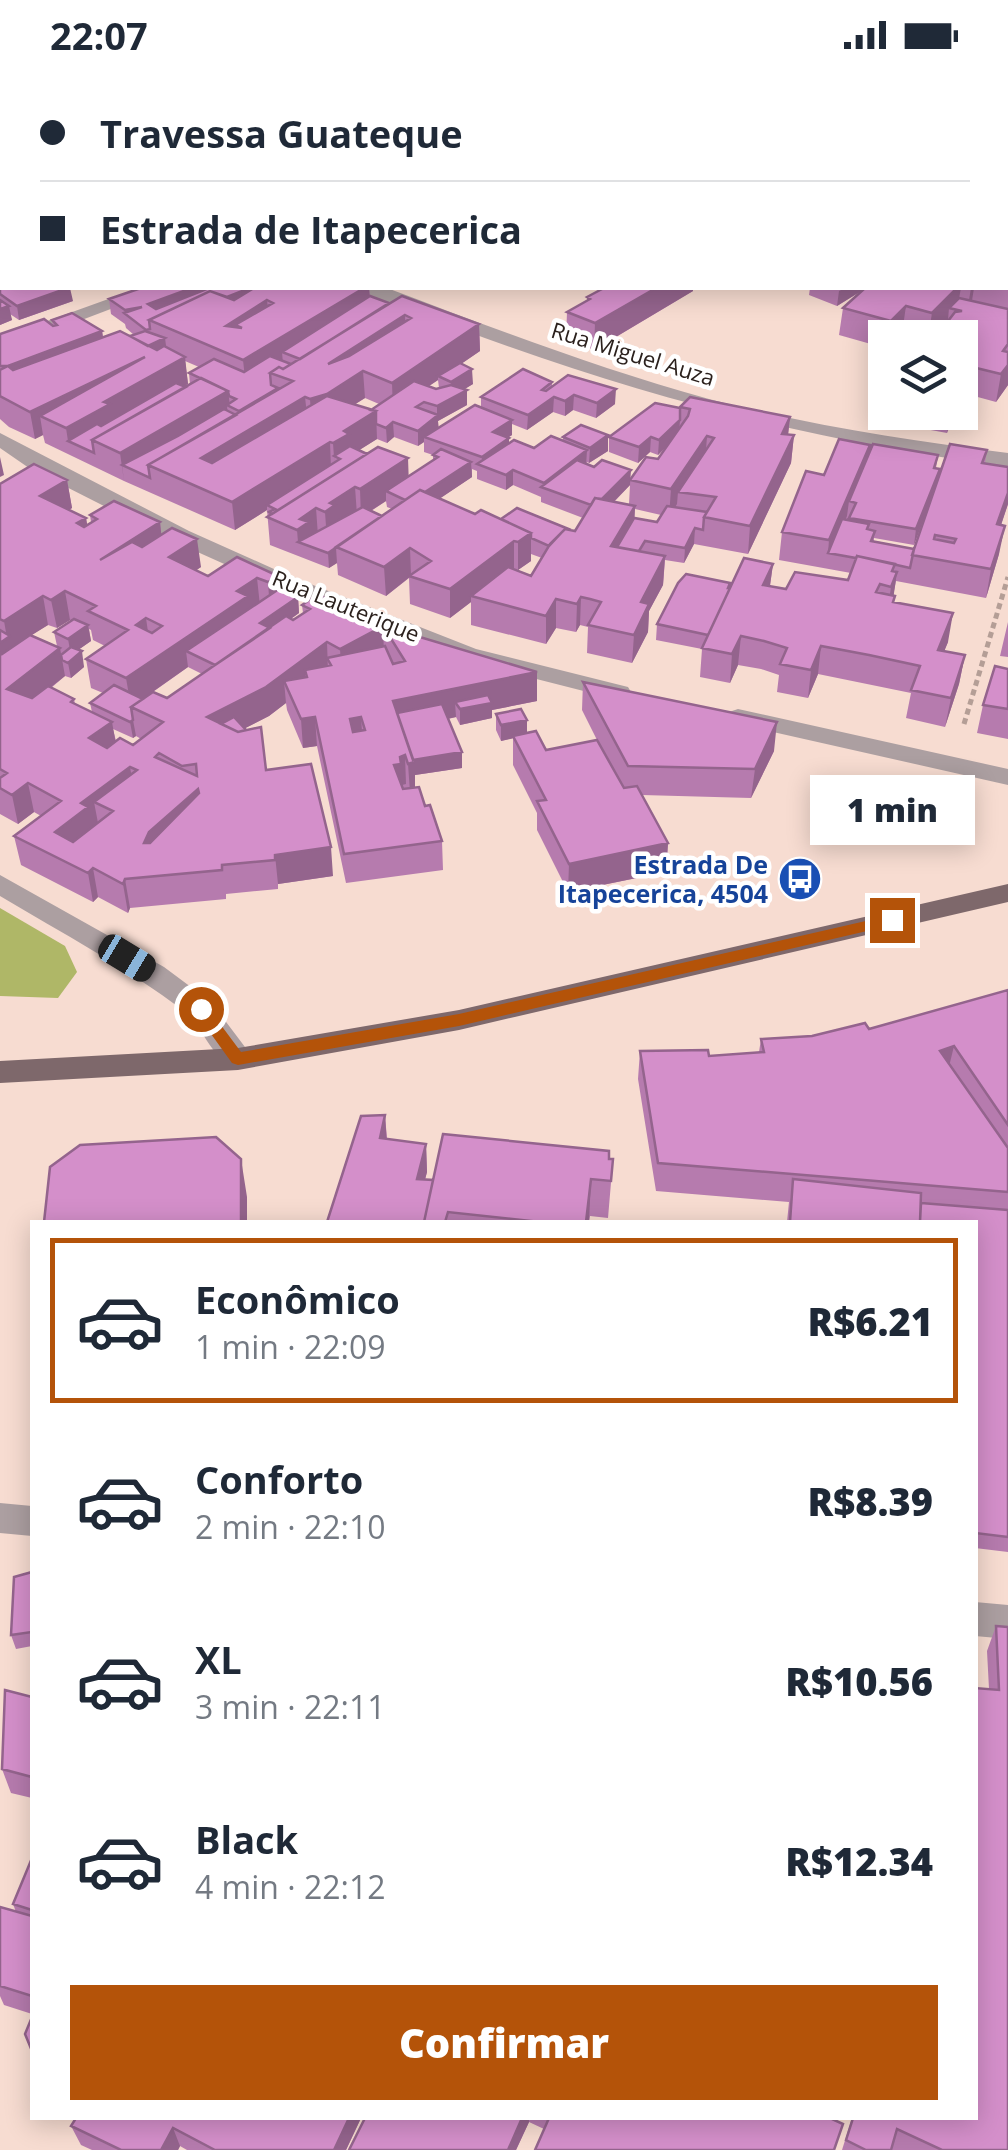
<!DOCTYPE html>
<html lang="pt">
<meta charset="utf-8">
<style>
body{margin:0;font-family:"Open Sans",sans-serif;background:#f6f6f7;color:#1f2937;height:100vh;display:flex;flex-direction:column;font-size:38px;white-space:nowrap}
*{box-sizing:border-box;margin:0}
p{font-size:32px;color:#747a83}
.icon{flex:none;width:55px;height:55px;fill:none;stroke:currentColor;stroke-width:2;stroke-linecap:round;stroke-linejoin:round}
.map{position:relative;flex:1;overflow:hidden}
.details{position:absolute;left:30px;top:1150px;width:948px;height:900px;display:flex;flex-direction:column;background:#fff;border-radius:0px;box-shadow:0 5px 25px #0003}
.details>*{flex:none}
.hud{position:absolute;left:0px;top:0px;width:1010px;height:220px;box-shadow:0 5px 25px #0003;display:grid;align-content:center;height:220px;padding:0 40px;background:#fff}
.fabs{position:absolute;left:868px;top:250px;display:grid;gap:20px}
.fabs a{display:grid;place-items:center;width:110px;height:110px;border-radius:0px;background:#fff;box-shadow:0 5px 25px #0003;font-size:50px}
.end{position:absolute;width:45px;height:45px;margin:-22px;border:12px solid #b45309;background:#fff;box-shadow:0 0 0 5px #fff}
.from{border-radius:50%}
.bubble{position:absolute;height:70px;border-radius:0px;background:#fff;box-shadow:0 5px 25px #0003;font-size:32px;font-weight:800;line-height:70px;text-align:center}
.car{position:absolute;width:30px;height:60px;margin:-30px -15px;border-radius:12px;box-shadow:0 0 8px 2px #0007;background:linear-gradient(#222 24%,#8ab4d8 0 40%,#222 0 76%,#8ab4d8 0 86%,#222 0)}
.hud b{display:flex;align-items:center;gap:35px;height:95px;font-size:38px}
.hud b+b{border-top:2px solid #e0e1e3}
.hud i{width:25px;height:25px;background:#1f2937}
ul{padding:18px 0 0;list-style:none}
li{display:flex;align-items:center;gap:30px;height:165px;margin:0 20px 15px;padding:0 20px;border:5px solid transparent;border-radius:0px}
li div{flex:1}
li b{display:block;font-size:38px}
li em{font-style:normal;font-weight:800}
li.on{border-color:#b45309}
li>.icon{width:90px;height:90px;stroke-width:1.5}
.button{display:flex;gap:20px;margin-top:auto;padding:20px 40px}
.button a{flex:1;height:115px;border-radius:0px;background:#b45309;color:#fff;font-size:40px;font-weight:800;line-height:115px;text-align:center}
.status{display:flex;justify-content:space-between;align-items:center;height:70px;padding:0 50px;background:#fff;direction:ltr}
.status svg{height:28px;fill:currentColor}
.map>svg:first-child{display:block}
.green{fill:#afb767}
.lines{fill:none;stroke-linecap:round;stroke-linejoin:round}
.path{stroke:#b49e96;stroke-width:5;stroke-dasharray:6 4;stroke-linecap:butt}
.minor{fill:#ac9fa1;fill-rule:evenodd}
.major{fill:#7e686b;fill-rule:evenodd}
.wall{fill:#b67bae;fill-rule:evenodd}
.shaded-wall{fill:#94648d}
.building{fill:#d48fca;stroke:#94648d;stroke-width:2.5;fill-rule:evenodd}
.route{fill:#b45309}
.labels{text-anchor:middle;stroke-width:9;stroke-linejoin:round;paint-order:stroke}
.far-street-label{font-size:22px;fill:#2b211d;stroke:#fff}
.transit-label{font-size:25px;font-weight:bold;fill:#164399;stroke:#fff;text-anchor:end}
</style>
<div class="status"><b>22:07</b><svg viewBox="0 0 49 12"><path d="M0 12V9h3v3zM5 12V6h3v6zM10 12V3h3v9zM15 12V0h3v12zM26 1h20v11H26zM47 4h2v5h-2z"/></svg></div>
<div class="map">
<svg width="1008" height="2080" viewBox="0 0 1008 2080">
<rect width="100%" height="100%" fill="#f7dcd1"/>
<!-- green -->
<path class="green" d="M0,838L65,876L77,902L58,928L0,926Z"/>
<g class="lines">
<!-- path -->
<path class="path" d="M964,654L1008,507"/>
<!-- minor -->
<path class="minor" d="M139,0H156L157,2H140Z
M579,0H601L602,2H580Z
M139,218H166L0,281V268Z
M360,218H387C493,258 599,299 709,329C807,355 908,370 1008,383V397C811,370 644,328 458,258C432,249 378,235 360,218Z
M0,363L189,461L285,504L476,579L628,617L631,622L619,630L458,589L269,514L173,471L29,398L0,378Z
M738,639L1008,699V715L729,652L726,647L729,642Z
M0,805L164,897L211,932L248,981L253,989L248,997C217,1006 205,957 184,941C126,897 62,863 0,826Z
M0,1433L32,1436V1466L0,1463Z
M975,1532L1008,1535V1569L975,1566Z"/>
<!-- major -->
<path class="major" d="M1008,814V832L459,960L238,1000L0,1013V991L238,978L459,940Z"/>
</g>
<!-- wall -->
<path class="wall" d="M0,0L2,2V70L0,64Z
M457,0H570V2H461Z
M724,0H1008V183V2H724Z
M2,90V154L0,146V139H1L0,138V91Z
M0,182L73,231L19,250L10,244L12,250L0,255Z
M1008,203V315L996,332L963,323L964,317L960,316V268L947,252L948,250L931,268H918L902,263L898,268H885V278L839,265L843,238L863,220L837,236L809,225L810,218H1008Z
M141,218H369L370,226L389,233L479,254L480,281L461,294L473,314L464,319L467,335L438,351V358L481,338V327L552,312V316L615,334L596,348L573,340L565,346L553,342L527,360L512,354V365L507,368H509V374L534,378L563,371V367L608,365V381L589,393L587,392L586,394L630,409L658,389L666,377L658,385L650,382L638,393L609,382V367L680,337L790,347L788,364L794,365L791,393L748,484L694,474L684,493L665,490L663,515L649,541L648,562L632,593L587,583L588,557L580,555L576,562L556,558L546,574L471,555V532L450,548L410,534L409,508L386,526L338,505L337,493L329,498L270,475L267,440L235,460L124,411L45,373L43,365L35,369L9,357L0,349V264L53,256L52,250L102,261L103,267L130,266L134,265L126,258L125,254L111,244L109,229ZM185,291L199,297L189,303L190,315L186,317L183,316L188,314ZM438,310L439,318L436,319L429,316ZM365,328L379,334L370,340L355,334ZM394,367L418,376L424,372V382L433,385V391L409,406L359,380L377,369L387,373ZM472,399L477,401V409L506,420L513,415L541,427V432L583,448L575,461L475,444L440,428L472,407ZM630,415L629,434L614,432ZM386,431L387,437L392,439L382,446L371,441ZM635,439L661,445L657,452L634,448ZM531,484L542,488L531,506L518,500L531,491Z
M693,221L594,280L566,269L567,242L587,231V227Z
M885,323V342H955L947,363L876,350L878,335Z
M987,380L985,393L1008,397V434L1001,455L999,484L986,528L896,511L893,526H895L894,532L948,572L944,581L965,585L959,614L945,657L906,648L911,623L818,604L808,628L777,622L779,605L761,599L738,595L730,613L700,607L702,579L656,570L657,554L730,513V518L773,494L770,516L786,519L848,510L851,503L779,490L782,462L824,405L868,387L938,385L936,398L940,399L938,408ZM928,438L914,479L874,472V468L914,475Z
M67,410L72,438L69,440L86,448L87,455L91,452L90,445L160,452L161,464L201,497L196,500L208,506L237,487L279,519L298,527L299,543L291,549L293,550L303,543L302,535L383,556L537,602V631L492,640V648L460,655L456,647L448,649L462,682V698L415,705V717L442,771L443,800L346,813L317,676L303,678L287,640L286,633L269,646L245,658L266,700L333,806L278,814V819L226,824V829L130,838L128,843L98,827L93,832L21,795L14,766L41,746L34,742L18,754L0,744V414ZM70,550H72L54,562L57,576L31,565L48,555L57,558ZM89,559L91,560L93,570L105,576L86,589L91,618L103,623L90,633L92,642L75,634L74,629L51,618L65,606L71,608L84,597L78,580L91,571ZM188,597L202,604L167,628L143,629ZM113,659L133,668L136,666L141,669L133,675L116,671Z
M1008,552V587L1000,586Z
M1008,599V669L977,663L983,635Z
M583,612L774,681L751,728L642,725L668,773L666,802L568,822L537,760V743L513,695V668L501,671L496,660V644L527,650V663L546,680L601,678L582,640Z
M1008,920V1482L975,1478V1152H787L789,1132L656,1121L638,1009L640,981L709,986L759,982L761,969L812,966L869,959Z
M385,1045L387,1069L426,1074L427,1102L425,1109L433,1110L613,1089L608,1148L590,1146L589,1152H327Z
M32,1502V1576L16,1579L11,1565Z
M996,1556L1008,1557V2080H842L852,2048H975L989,1619L987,1581Z
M32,1627V1728L11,1723L2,1699Z
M32,1788V1944L4,1935L0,1926V1837L16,1842L13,1834Z
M361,2048L346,2080H187L180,2076L178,2080H92L81,2075L71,2056Z
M365,2048H830L544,2059L529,2052L516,2080H349Z"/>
<!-- shaded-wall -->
<path class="shaded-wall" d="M527,0H570V2H522Z
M617,0H658L617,2Z
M68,218H70L73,231L19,250L17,236Z
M192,218H232L150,249L148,234Z
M251,218L252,232L160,255Z
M364,218H369L371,241L282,282L283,294L246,317L243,290Z
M656,218H693V221L594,280L595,253Z
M845,218H866L837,236L839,221Z
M957,218H961L957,239L949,238L948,250L931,268H928L932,243Z
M971,218H974L971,237L967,242Z
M267,230L270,257L237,278L226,256Z
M9,236L12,250L0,255V239Z
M906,236L902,263L898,268H889L891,251Z
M405,245L406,272L328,294Z
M479,254L480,281L442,307L438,306V310L393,340L392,313Z
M102,261L106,288L14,324L8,296Z
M165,268L167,283L145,277Z
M145,287H185L188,314L113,356L92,370L68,371L66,358L40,346L43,365L35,369L30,342Z
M1008,295V315L996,332L1001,304Z
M472,299L473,314L452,327L451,312Z
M363,301L365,328L343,342L312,357L310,329Z
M278,318L280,333L305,327L308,354L204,416L178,408L240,355L239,341Z
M616,319L615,334L596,348L597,333Z
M467,320V335L438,351L439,360L424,367V372L418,376V361L437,346V336Z
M228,321L230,336L227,335L228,350L122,395L124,411L120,383Z
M574,325L573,340L565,346V331Z
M554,327L553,342L527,360L528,345Z
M376,341L377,369L350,386L340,389L334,386L335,401L333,373L344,361Z
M952,342H955L947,363L950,348Z
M790,347L787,375L782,364Z
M512,350V365L493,377V362Z
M680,350L679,364L658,385L659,370Z
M393,352L394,367L387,373L386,358Z
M608,365V381L589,393L590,378Z
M794,365L791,393L748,484L750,456Z
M707,366L705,394L678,422L677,434L669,447L671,419Z
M651,367L650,382L638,393L639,377Z
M509,368V384L482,396V387Z
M330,372L331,399L267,435V440L235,460L232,432Z
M870,375L866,402L849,431L847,446L832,484L828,483L829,470Z
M587,380L586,396L543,418L544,413Z
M0,387L4,405L0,407Z
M408,388L409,416L386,421V431L361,447L360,419Z
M471,392L472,407L411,448L410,432Z
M940,399L937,414L914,475L916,459Z
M513,400V415L506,420V405Z
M631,400L630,415L594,452V437Z
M67,410L72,438L45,454L40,426Z
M355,417L357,445L327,470L325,442L316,438L318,466L298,472L297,460L285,454Z
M1008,423V434L992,482L997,454Z
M635,436L634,464L622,482L611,476Z
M86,448L91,476L77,453Z
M160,452L163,480L100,490Z
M1005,456L999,484L986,528L991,499Z
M695,458L694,474L684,493L685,478Z
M531,463V491L518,500V472Z
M197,469L201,497L173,516L169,487Z
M514,471V499L471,526V532L450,548V519Z
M336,478L337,493L329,498L328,483Z
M410,478L411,506L386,526L384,497Z
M665,486L663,515L649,541L648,562L632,593L634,565L641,532Z
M773,494L769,522L763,515Z
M897,502L893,530L887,545L891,517Z
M278,506L280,534L270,541L268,512Z
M257,508L260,536L186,581L188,597L131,637L126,608L237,521Z
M65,521L70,550L57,558L51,530Z
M43,526L48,555L13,577L0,591V573L7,568L4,551Z
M298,527L299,543L262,569L260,553Z
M581,527L580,555L576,562L577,534Z
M556,529V558L546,574V546Z
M953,543L948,572L933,609L938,580Z
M146,548L150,576L136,555Z
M88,555L91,571L71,585L68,569Z
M383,556L384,584L342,607L340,579Z
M741,566L738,595L730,613L732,584Z
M327,572L328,602L307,607L305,600L306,618L284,611L286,633L269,646L226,668L207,647Z
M821,576L818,604L808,628L811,600Z
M60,578L65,606L13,647L7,619Z
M82,581L84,597L71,608L68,593Z
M965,585L959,614L945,657L951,628Z
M537,602V631L492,640V648L460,655V639L455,632L456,647L399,659L393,631Z
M315,647L317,676L303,678L301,649Z
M361,647L363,676L352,677L350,649Z
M133,650L136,666L133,668L130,652Z
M527,650V665L501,671V655Z
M112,652L117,680L94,697L89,668Z
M777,652L774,681L751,728L755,699Z
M462,682V698L415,705V721L410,722L408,694L410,690Z
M405,685L406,714L402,715V722L394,695L400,687Z
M130,697L135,726L94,732L98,753L93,766L61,791L55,762L81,733Z
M28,713L34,742L18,754L12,725Z
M198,719L202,748L153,791L144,773L149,762Z
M668,773L666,802L568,822L569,794Z
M331,777L333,806L278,814L275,785Z
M93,798L98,827L93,832L88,803Z
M125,809L130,838L128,843L123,814Z
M954,976L947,1005L940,981Z
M385,1045L387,1074L380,1068Z
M426,1074L427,1102L418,1137L417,1109Z
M241,1089L247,1127V1152H241Z
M591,1109L589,1152H586Z
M349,2048H361L346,2080H334Z
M522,2048H529V2052L516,2080H508Z
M173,2058L180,2076L178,2080H161Z"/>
<!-- building -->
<path class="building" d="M8,0H65L68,2H2V8L0,6V2Z
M94,0H105L108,2H84Z
M196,0H279L281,2H198Z
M279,0H331L333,2H281Z
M735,0H787L788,2H736Z
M801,0H898L895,2H798Z
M951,0H1008V13V2H962Z
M2,8V35L0,36V9Z
M2,105V125H0V106Z
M2,181V207L0,208V182Z
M2,214V218H68L17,236L0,224V215Z
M141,218H192L148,234L156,239L209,218H250L227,227L210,221L149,250L150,259L146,260L124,243L142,237L125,240L109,229Z
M254,218H364L243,290L149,250L210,221L234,230ZM267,230L273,233L235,255L242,258L226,256Z
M604,218H656L595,253L567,242L590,229L587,227Z
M865,218H957L932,243L906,236L891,251L843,238Z
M370,226L389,233L300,289L282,282Z
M402,226L479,254L392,313L363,301L327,324L310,329L305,327L201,388L212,393L327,326L376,341L344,361L349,364L333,373L330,372L232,432L148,395L293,311L270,303L279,297L283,299ZM405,245L411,248L349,286L328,294Z
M959,228L1008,239V274L1003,281L1008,282V295L1001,304L968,296L972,290L960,287V268H935L955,242L962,241L949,238Z
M0,230L9,236L0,239Z
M72,243L102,261L8,296H0V264L44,249L53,256L57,255L52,250Z
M120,261L157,280L164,276L185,287L104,332L110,334L66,358L40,346L145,287L30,342L0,326V300L8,296L13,300Z
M145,261L165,268L148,276L130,266Z
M270,286L291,294L283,299L279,297L270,303L271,315L278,318L239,341L227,335L236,329L229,326L228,321L189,303L214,289L244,302Z
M460,293L472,299L451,312L438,306Z
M523,299L552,312L542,320L546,321L568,305L616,319L597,333L574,325L565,331L554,327L528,345L481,327Z
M201,308L228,321L120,383L92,370Z
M414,311L436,319L451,315L467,320L437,336L424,332L416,337L438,345L418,361L393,352L386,358L376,354V341L371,340Z
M176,313L186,317L92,370L94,383L68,371L97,354L101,356Z
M885,323V336L878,335Z
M690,327L790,347L782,364L794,365L750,456L704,447L716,427L678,422L714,368L707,366L671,419L630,410L646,387L658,389L688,346L690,339L680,337Z
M655,333L680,338V350L659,370L651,367L639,377L609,367Z
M475,335L512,350L493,362L509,368L482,387L424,367Z
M224,339L236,345L148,395L150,408L122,395L178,366Z
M920,342H952L950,348Z
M581,355L608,365L590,378L563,367Z
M551,366L587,380L544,413L513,400L506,405L477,394L514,370L534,378Z
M839,369L870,375L829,470L782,462L806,401L824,405Z
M873,374L938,385L934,398L940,399L916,459L849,448L856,433L849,431Z
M950,374L987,380L982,393L1008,397V423L997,454L1005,456L991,499L912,485ZM935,465L956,469L954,473L934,469Z
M350,376L367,384L272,444L269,442L275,439L267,435L340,389L334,386Z
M378,377L408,388L360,419L355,417L330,433L335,435L325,442L316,438L300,449L309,452L297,460L267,447Z
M441,379L471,392L425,422L420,420L405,430L386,421L438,387L433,385Z
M577,390L594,397L602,390L631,400L602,429L595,428L591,435L541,417Z
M34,394L67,410L40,426L86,448L77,453L84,457L97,449L90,445L114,431L160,452L100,490L132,472L142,477L172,458L197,469L169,487L208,506L237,487L278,506L268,512L257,508L237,521L248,526L126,608L86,589L128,560L88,541L96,536L65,521L51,530L43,526L4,551L0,549V414ZM146,548L162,556L152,563L136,555Z
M420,420L475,444L481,440L531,463L518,472L514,471L450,519L409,506L431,491L410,478L384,497L336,477Z
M595,428L635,436L611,476L665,486L641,532L649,534L634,565L588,555L601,532L590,529L581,527L577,534L556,529L546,546L471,526L508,497L531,506L550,474L565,459L575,461Z
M667,436L707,442L704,447L703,460L695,458L685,478L645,471L639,481L617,477L634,448L657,452Z
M363,437L382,446L328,483L298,472Z
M517,438L571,460L565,459L549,476L531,468V463L501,449Z
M842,449L869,454L867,459L875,461L871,471L914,479L910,498L857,486L856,488L828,483Z
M857,486L895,494L892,501L897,502L891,517L880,514L876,522L895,526L893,532L953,543L938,580L965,585L951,628L911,620L920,596L869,585L821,576L811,600L780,594L787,578L764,571L741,566L732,584L702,578L744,488L773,494L763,515L786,519L795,502L848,510Z
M686,504L730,513L728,518H730L708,565L657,554L678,513Z
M279,519L298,527L260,553L270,558L215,595L186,581Z
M318,524L383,556L340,579L327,572L266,617L207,647L238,662L261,657L266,700L311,694L331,777L275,785V790L222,795V800L125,809L123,814L93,798L88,803L14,766L61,731L28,713L12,725L0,718V708L7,703L0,699V583L2,584L30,565L60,578L7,619L32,628L48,616L74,629L71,632L112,652L89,668L107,678L120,668L133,675L163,652L131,637L153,622L167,628L286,546L293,550L310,539L302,535ZM159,683L182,696L196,694L197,706L155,687ZM130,697L137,700L94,732L113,741L73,772L55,762L88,737L81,733ZM198,719L199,723L150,773H144L149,762Z
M74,549L88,555L68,569L54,562Z
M383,556L537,602L393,631L414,692L408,694L405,685L400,687L401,694L394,695L403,719L419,717L425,736L430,735L442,771L344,784L315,647L301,649L284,611L307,607L305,600L331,595L327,588L385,576L393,594L405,591ZM361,647L365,660L353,662L350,649Z
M0,560L10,566L0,573Z
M71,577L82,581L68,593L62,590L61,585Z
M995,596L1008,599V639L983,635Z
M583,612L777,652L755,699L628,696Z
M114,615L143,629L131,637L133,650L130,652L90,633Z
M488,625L492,633L460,639L455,632Z
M442,634L462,682L413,690L397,643Z
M521,639L527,650L501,655L496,644Z
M234,647L246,660L238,662L221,654Z
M536,661L546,680L597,670L624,718L637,716L668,773L569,794L537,731L546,730L513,666Z
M1008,920V1055L954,976L940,981L1008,1078V1122L658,1093L640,981L708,980L709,986L764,982L761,969L812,966L865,953L869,959Z
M385,1045L380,1068L426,1074L417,1109L433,1110L424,1152H327L361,1046Z
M443,1064L609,1081V1089H613L611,1111L591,1109L586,1152H532V1151L448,1142L445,1152H424Z
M216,1067L241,1089V1152H44L50,1097L80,1075Z
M793,1109L921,1123L920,1152H790Z
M921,1133L1008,1140V1467L975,1463V1152H920Z
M32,1502V1562L11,1565L14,1507Z
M996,1556L1008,1557V2080H942L897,2059L891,2080H866L846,2070L853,2048H975V1618L999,1620Z
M5,1620L32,1627V1707L2,1699Z
M32,1788V1840L13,1834Z
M0,1837L32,1846V1926L0,1916Z
M32,1947V1981L25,1964Z
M76,2048H349L334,2080H215L173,2058L161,2080H121L71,2056Z
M365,2048H522L508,2080H349Z
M549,2048H830L843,2054L834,2080H535Z"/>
<!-- route -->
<path class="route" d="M892,845L897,846V854L459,956L238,995L232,993L193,939L195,935H206L241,982L459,944Z"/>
<!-- icons -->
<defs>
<g id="bus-disc" transform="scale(2.25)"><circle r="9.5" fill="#1a4fb4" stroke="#fff"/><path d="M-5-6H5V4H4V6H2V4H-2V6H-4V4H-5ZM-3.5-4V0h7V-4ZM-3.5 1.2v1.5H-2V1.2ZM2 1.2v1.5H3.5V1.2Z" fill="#fff"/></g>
</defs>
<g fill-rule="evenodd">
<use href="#bus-disc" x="800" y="809"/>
</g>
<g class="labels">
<!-- far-street labels -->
<g class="far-street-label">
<text transform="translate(633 284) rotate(17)" y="8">Rua Miguel Auza</text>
<text transform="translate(346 536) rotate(22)" y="8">Rua Lauterique</text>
</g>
<!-- transit labels -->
<g class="transit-label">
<text x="768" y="804">Estrada De<tspan x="768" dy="29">Itapecerica, 4504</tspan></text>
</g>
</g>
</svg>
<div class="fabs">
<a><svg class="icon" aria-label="layers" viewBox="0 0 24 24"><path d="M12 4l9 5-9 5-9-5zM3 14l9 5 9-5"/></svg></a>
</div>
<i class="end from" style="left:201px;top:939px"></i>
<i class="end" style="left:892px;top:850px"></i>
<div class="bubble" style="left:810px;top:705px;width:165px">1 min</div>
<i class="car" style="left:127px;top:888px;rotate:121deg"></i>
<div class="hud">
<b><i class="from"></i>Travessa Guateque</b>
<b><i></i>Estrada de Itapecerica</b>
</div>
<section class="details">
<ul>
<li class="on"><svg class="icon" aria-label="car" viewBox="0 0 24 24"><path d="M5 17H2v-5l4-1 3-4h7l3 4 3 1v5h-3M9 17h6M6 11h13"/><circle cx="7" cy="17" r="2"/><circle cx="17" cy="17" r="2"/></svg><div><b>Econômico</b><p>1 min · 22:09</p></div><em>R$6.21</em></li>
<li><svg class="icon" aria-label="car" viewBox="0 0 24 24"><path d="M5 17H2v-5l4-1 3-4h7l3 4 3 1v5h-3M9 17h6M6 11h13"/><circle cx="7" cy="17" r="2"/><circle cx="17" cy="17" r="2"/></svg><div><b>Conforto</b><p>2 min · 22:10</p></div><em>R$8.39</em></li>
<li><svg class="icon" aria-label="car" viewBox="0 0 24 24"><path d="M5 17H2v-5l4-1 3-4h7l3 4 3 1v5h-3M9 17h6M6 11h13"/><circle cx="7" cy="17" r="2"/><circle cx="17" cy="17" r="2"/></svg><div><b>XL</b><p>3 min · 22:11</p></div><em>R$10.56</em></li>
<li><svg class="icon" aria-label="car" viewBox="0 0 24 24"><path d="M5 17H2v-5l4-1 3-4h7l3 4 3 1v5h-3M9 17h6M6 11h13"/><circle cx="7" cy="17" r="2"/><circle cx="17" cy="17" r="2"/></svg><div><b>Black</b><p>4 min · 22:12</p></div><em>R$12.34</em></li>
</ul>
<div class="button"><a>Confirmar</a></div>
</section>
</div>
